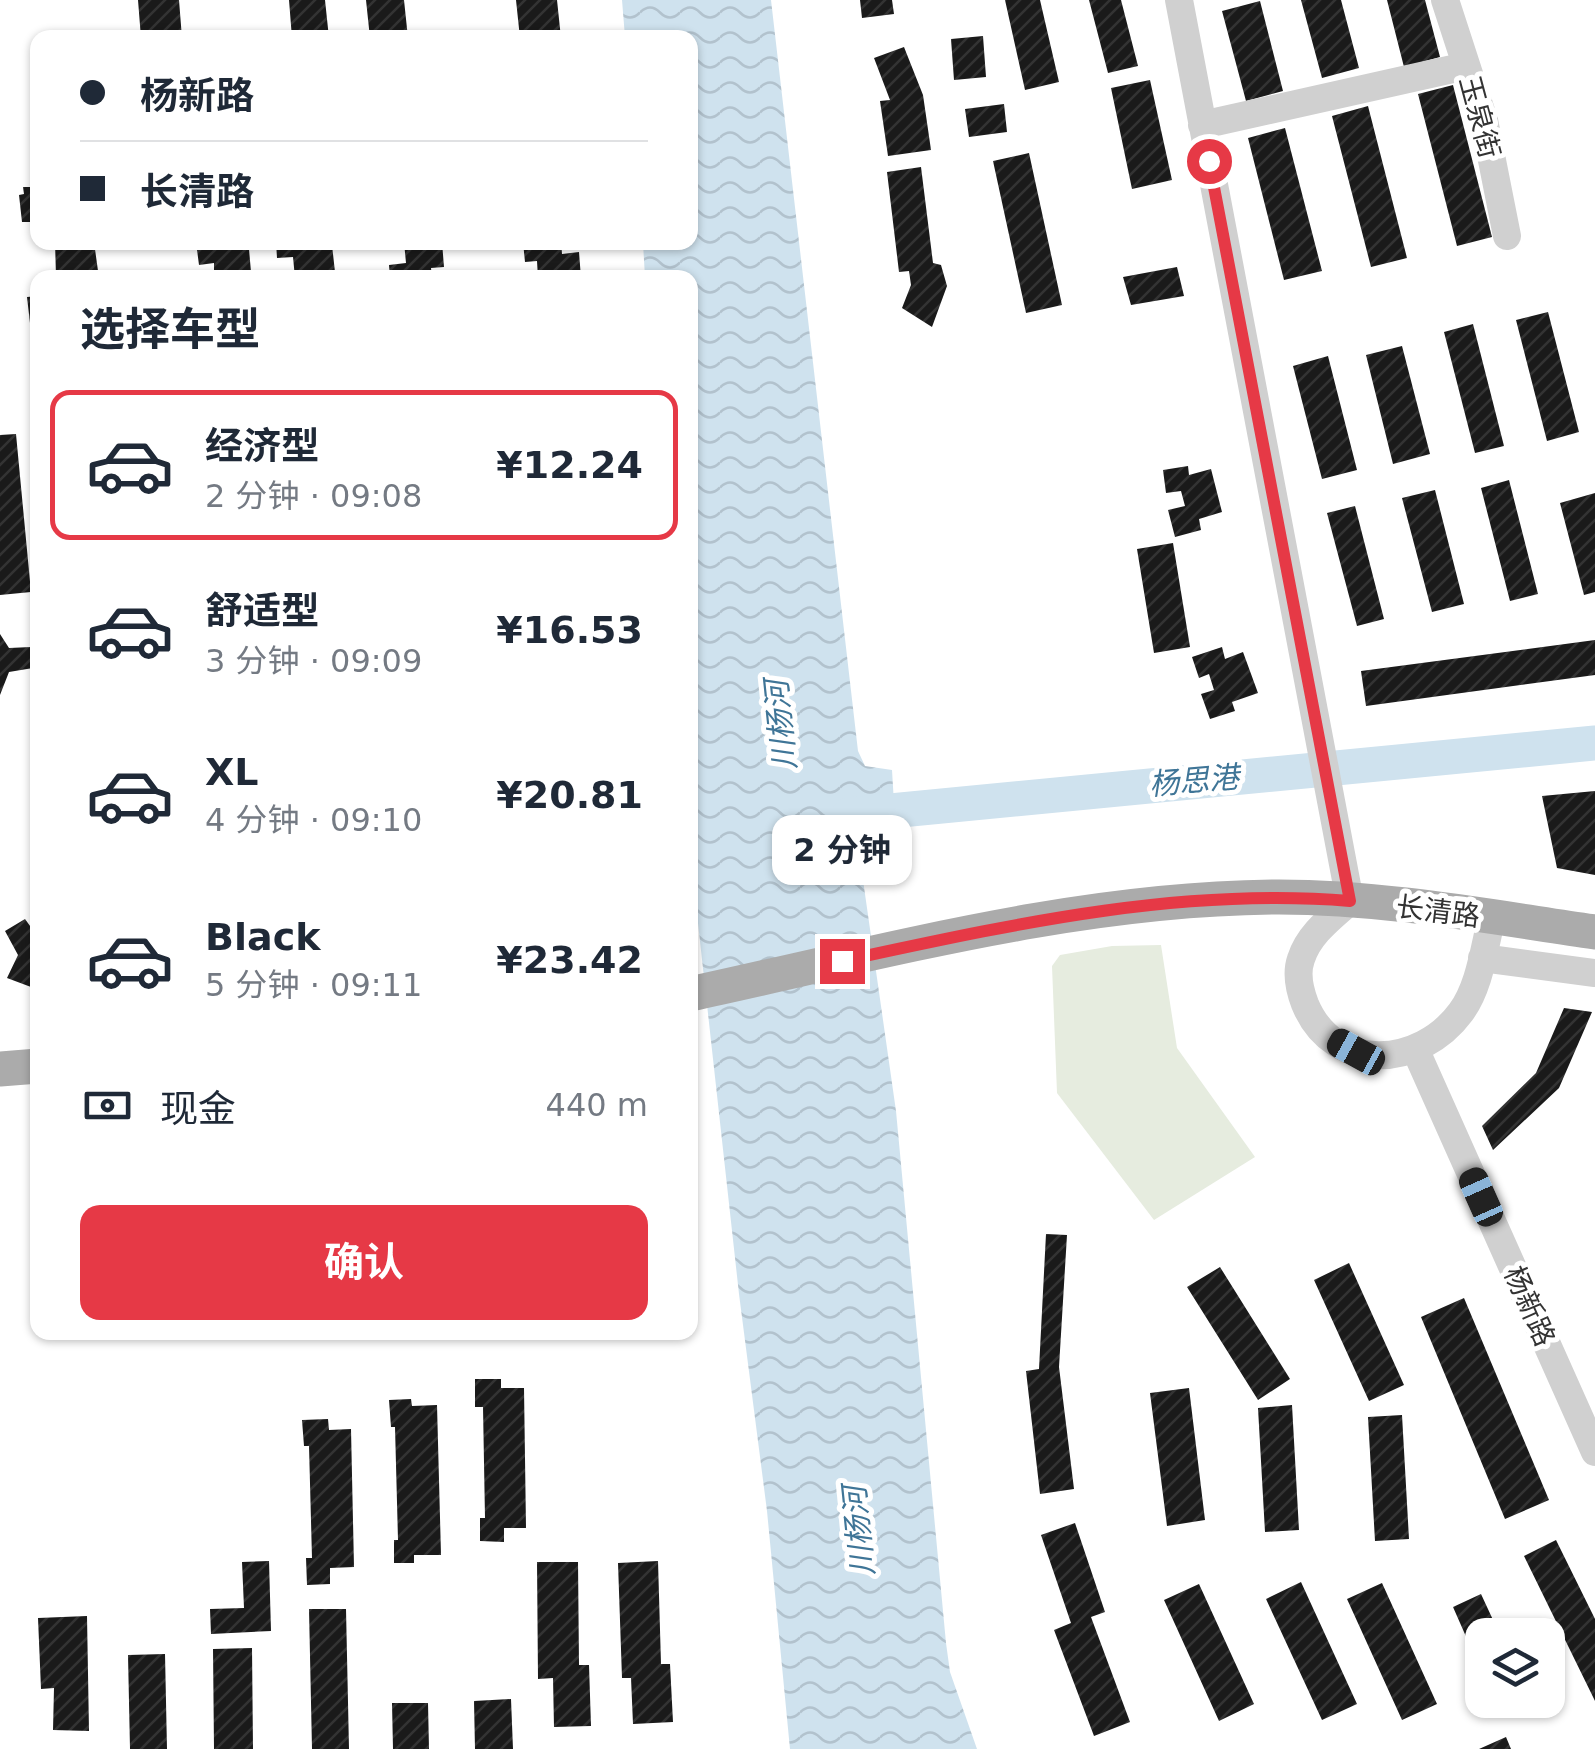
<!DOCTYPE html>
<html lang="zh">
<meta charset="utf-8">
<style>
body{margin:0;font-family:"DejaVu Sans","Noto Sans SC",sans-serif;background:#f2f2f3;color:#1f2937;height:100vh;display:flex;flex-direction:column;font-size:38px;white-space:nowrap}
*{box-sizing:border-box;margin:0}
p{font-size:32px;color:#747a83}
.icon{flex:none;width:55px;height:55px;fill:none;stroke:currentColor;stroke-width:2;stroke-linecap:round;stroke-linejoin:round}
.map{position:relative;flex:1;overflow:hidden}
.drawer{position:absolute;left:30px;top:270px;width:668px;height:1070px;display:flex;flex-direction:column;background:#fff;border-radius:20px;box-shadow:0 2px 8px #0004}
.drawer>*{flex:none}
.top-card{position:absolute;left:30px;top:30px;width:668px;height:220px;border-radius:20px;box-shadow:0 2px 8px #0004;display:grid;align-content:center;height:220px;padding:0 50px;background:#fff}
.controls{position:absolute;left:1465px;top:1618px;display:grid;gap:20px}
.controls a{display:grid;place-items:center;width:100px;height:100px;border-radius:20px;background:#fff;box-shadow:0 2px 8px #0004;font-size:50px}
.end{position:absolute;width:45px;height:45px;margin:-22px;border:12px solid #e63946;background:#fff;box-shadow:0 0 0 5px #fff}
.from{border-radius:50%}
.bubble{position:absolute;height:70px;border-radius:20px;background:#fff;box-shadow:0 2px 8px #0004;font-size:32px;font-weight:700;line-height:70px;text-align:center}
.car{position:absolute;width:30px;height:60px;margin:-30px -15px;border-radius:12px;box-shadow:0 0 8px 2px #0007;background:linear-gradient(#222 24%,#8ab4d8 0 40%,#222 0 76%,#8ab4d8 0 86%,#222 0)}
.top-card b{display:flex;align-items:center;gap:35px;height:95px;font-size:38px}
.top-card b+b{border-top:2px solid #e0e1e3}
.top-card i{width:25px;height:25px;background:#1f2937}
ul{padding:0;list-style:none}
li{display:flex;align-items:center;gap:30px;height:150px;margin:0 20px 15px;padding:0 30px;border:5px solid transparent;border-radius:20px}
li div{flex:1}
li b{display:block;font-size:38px}
li em{font-style:normal;font-weight:700}
li.active{border-color:#e63946}
li>.icon{width:90px;height:90px;stroke-width:1.5}
h2{padding:0 50px;font-size:45px;line-height:120px}
.pay{display:flex;align-items:center;gap:25px;height:110px;padding:0 50px;font-size:38px}
.pay p{margin-inline-start:auto}
.cta{display:flex;gap:20px;margin-top:auto;padding:20px 50px}
.cta a{flex:1;height:115px;border-radius:20px;background:#e63946;color:#fff;font-size:40px;font-weight:700;line-height:115px;text-align:center}
.map>svg:first-child{display:block}
.garden{fill:#e6ecdf}
.water{fill:url(#water-waves)}
.lines{fill:none;stroke-linecap:round;stroke-linejoin:round}
.river{stroke:#cfe2ee;stroke-width:35}
.building{fill:url(#building-hatch)}
.minor{stroke:#d0d0d0;stroke-width:28}
.major{stroke:#ababab;stroke-width:35}
.route{stroke:#e63946;stroke-width:12}
.labels{text-anchor:middle;stroke-width:10;stroke-linejoin:round;paint-order:stroke}
.street-label{font-size:28px;fill:#333;stroke:#fff}
.water-label{font-size:30px;font-style:italic;fill:#3f7597;stroke:#fff}
</style>
<div class="map">
<svg width="1595" height="1749" viewBox="0 0 1595 1749">
<defs>
<pattern id="water-waves" width="16" height="10" patternUnits="userSpaceOnUse" patternTransform="scale(2.5)"><rect width="16" height="10" fill="#cfe2ee"/><path d="M0 5q4-4 8 0t8 0" fill="none" stroke="#b2c2cd"/></pattern>
<pattern id="building-hatch" width="6" height="6" patternUnits="userSpaceOnUse" patternTransform="scale(2.5)"><rect width="6" height="6" fill="#1a1a1a"/><path d="M-1 1l2-2M0 6l6-6M5 7l2-2" fill="none" stroke="#333"/></pattern>
</defs>
<rect width="100%" height="100%" fill="#fff"/>
<!-- garden -->
<path class="garden" d="M1161,945L1177,1048L1255,1157L1154,1220L1057,1093L1052,966L1060,955L1112,946Z"/>
<!-- water -->
<path class="water" d="M622,0H771L858,751L865,766L892,770L896,837L870,843L865,852L862,873L896,1111L946,1643L950,1672L977,1749H790L767,1511L739,1294L690,851V278L645,277L643,243L690,242V38L625,37Z"/>
<g class="lines">
<!-- river -->
<path class="river" d="M849,815L1595,743"/>
</g>
<!-- building -->
<path class="building" d="M138,0H179L182,38H141Z
M289,0H325L329,38H292Z
M366,0H404L408,38H370Z
M516,0H557L561,38H520Z
M860,0H892L894,14L862,18Z
M1005,0H1040L1059,82L1025,90Z
M1089,0H1121L1138,66L1108,73Z
M1301,0H1341L1359,68L1322,78Z
M1387,0H1425L1440,57L1404,67Z
M1260,1L1283,91L1246,101L1222,11Z
M983,36L986,77L954,80L951,39Z
M904,47L923,95L931,150L888,156L880,101L890,100L874,58Z
M1150,80L1172,180L1132,189L1111,88Z
M1453,85L1492,237L1457,246L1418,94Z
M1004,104L1007,132L969,137L965,109Z
M1368,106L1407,258L1371,267L1332,116Z
M1285,128L1322,271L1284,280L1248,138Z
M1029,153L1062,305L1026,313L993,161Z
M921,167L933,263L941,265L947,286L932,327L902,308L911,285L909,271L899,272L887,172Z
M23,187H35L38,222H22L19,195L24,194Z
M55,242H94L99,278L56,276Z
M196,242H233L234,250L249,249L251,272L265,271L266,278H214V263L199,265Z
M276,242H314V246L332,245L335,272L346,271L347,278H295L293,257L277,258Z
M404,242H442L444,267L431,268L432,278H390L389,265L406,263Z
M523,242H561L562,254L579,252L581,278H538L537,261L525,262Z
M1177,267L1184,296L1131,305L1123,277Z
M38,296V322L30,323L27,297Z
M1548,312L1579,432L1547,441L1516,320Z
M1473,324L1504,446L1475,453L1444,332Z
M1402,346L1430,454L1393,464L1366,355Z
M1328,356L1357,470L1322,479L1293,366Z
M16,434L31,592L0,595V435Z
M1188,466L1189,475L1211,469L1222,512L1199,519L1201,530L1175,537L1168,510L1185,506L1181,491L1166,493L1163,470Z
M1509,480L1538,594L1510,601L1481,488Z
M1435,490L1464,604L1432,612L1402,498Z
M1595,493V592L1584,595L1560,503Z
M1355,506L1384,619L1357,626L1327,513Z
M1173,543L1190,647L1154,653L1137,549Z
M0,634L9,648L31,647L33,668L9,672L0,695Z
M1595,640V675L1366,706L1361,671Z
M1222,647L1225,659L1243,652L1258,693L1232,702L1235,711L1210,719L1201,694L1214,690L1209,674L1199,678L1192,657Z
M1595,791V875L1557,868L1542,796Z
M25,919L38,937V966L31,987L7,978L18,955L5,931Z
M1564,1008L1592,1012L1559,1088L1493,1150L1482,1126L1536,1073Z
M1046,1234L1067,1235L1059,1367L1074,1489L1040,1494L1026,1371L1039,1369Z
M1349,1263L1404,1385L1369,1401L1314,1280Z
M1220,1267L1290,1379L1258,1400L1187,1287Z
M1464,1298L1549,1500L1505,1519L1421,1317Z
M475,1379H501V1388H524L526,1528H504V1542L480,1541V1518H485L483,1407H475Z
M1189,1388L1205,1520L1167,1526L1150,1393Z
M411,1399L412,1406L437,1405L441,1555H414V1563H394V1540H398L395,1427H391L389,1400Z
M1292,1405L1299,1530L1265,1532L1258,1408Z
M1402,1415L1409,1539L1375,1541L1368,1417Z
M328,1419L329,1430L351,1429L354,1567L330,1568V1584L307,1585L306,1558H312L309,1446H304L302,1420Z
M1075,1523L1105,1612L1091,1617L1130,1722L1094,1736L1054,1630L1071,1623L1041,1535Z
M1556,1540L1595,1619V1701L1524,1556Z
M269,1561L271,1631L211,1634L210,1609L244,1608L242,1562Z
M658,1561L661,1664H670L673,1722L633,1724L631,1678H622L618,1563Z
M537,1562H578L579,1665H589L591,1726L554,1727L553,1678L538,1679Z
M1301,1582L1357,1704L1322,1720L1266,1599Z
M1382,1583L1437,1704L1402,1720L1347,1599Z
M1199,1584L1254,1704L1219,1721L1164,1600Z
M1481,1594L1500,1635H1482V1673L1453,1607Z
M309,1609H346L349,1749H312Z
M87,1616L89,1731L53,1730L54,1688L41,1689L38,1618Z
M252,1648L253,1749H214L213,1649Z
M165,1654L167,1749H130L128,1655Z
M511,1699L513,1749H475L474,1701Z
M392,1703H428L429,1749H393Z
M1506,1737L1511,1749H1479Z"/>
<g class="lines">
<!-- minor -->
<path class="minor" d="M1179,0L1350,901C1331,918 1309,934 1301,959C1296,973 1300,991 1305,1004C1334,1074 1420,1068 1461,1012C1480,986 1484,948 1492,917
M1445,0L1484,120L1507,236
M1202,125L1466,66
M1482,958L1595,973
M1416,1051L1595,1452"/>
<!-- major -->
<path class="major" d="M690,994C884,952 1079,898 1279,897C1384,897 1491,917 1595,932
M0,1069L38,1066"/>
</g>
<g class="lines">
<!-- route -->
<path class="route" d="M842,961C1010,925 1177,887 1350,901L1209,161"/>
</g>
<g class="labels">
<!-- street labels -->
<g class="street-label">
<text transform="translate(1480 117) rotate(75)" y="10">玉泉街</text>
<text transform="translate(1438 911) rotate(7)" y="10">长清路</text>
<text transform="translate(1530 1306) rotate(66)" y="10">杨新路</text>
</g>
<!-- water labels -->
<g class="water-label">
<text transform="translate(781 725) rotate(-96)" y="10">川杨河</text>
<text transform="translate(1194 781) rotate(-5)" y="10">杨思港</text>
<text transform="translate(859 1531) rotate(-96)" y="10">川杨河</text>
</g>
</g>
</svg>
<div class="controls">
<a><svg class="icon" aria-label="layers" viewBox="0 0 24 24"><path d="M12 4l9 5-9 5-9-5zM3 14l9 5 9-5"/></svg></a>
</div>
<i class="end from" style="left:1209px;top:161px"></i>
<i class="end" style="left:842px;top:961px"></i>
<div class="bubble" style="left:772px;top:815px;width:140px">2 分钟</div>
<i class="car" style="left:1356px;top:1052px;rotate:299deg"></i>
<i class="car" style="left:1481px;top:1197px;rotate:336deg"></i>
<div class="top-card">
<b><i class="from"></i>杨新路</b>
<b><i></i>长清路</b>
</div>
<section class="drawer">
<h2>选择车型</h2>
<ul>
<li class="active"><svg class="icon" aria-label="car" viewBox="0 0 24 24"><path d="M5 17H2v-5l4-1 3-4h7l3 4 3 1v5h-3M9 17h6M6 11h13"/><circle cx="7" cy="17" r="2"/><circle cx="17" cy="17" r="2"/></svg><div><b>经济型</b><p>2 分钟 · 09:08</p></div><em>¥12.24</em></li>
<li><svg class="icon" aria-label="car" viewBox="0 0 24 24"><path d="M5 17H2v-5l4-1 3-4h7l3 4 3 1v5h-3M9 17h6M6 11h13"/><circle cx="7" cy="17" r="2"/><circle cx="17" cy="17" r="2"/></svg><div><b>舒适型</b><p>3 分钟 · 09:09</p></div><em>¥16.53</em></li>
<li><svg class="icon" aria-label="car" viewBox="0 0 24 24"><path d="M5 17H2v-5l4-1 3-4h7l3 4 3 1v5h-3M9 17h6M6 11h13"/><circle cx="7" cy="17" r="2"/><circle cx="17" cy="17" r="2"/></svg><div><b>XL</b><p>4 分钟 · 09:10</p></div><em>¥20.81</em></li>
<li><svg class="icon" aria-label="car" viewBox="0 0 24 24"><path d="M5 17H2v-5l4-1 3-4h7l3 4 3 1v5h-3M9 17h6M6 11h13"/><circle cx="7" cy="17" r="2"/><circle cx="17" cy="17" r="2"/></svg><div><b>Black</b><p>5 分钟 · 09:11</p></div><em>¥23.42</em></li>
</ul>
<div class="pay"><svg class="icon" aria-label="cash" viewBox="0 0 24 24"><path d="M3 7h18v10H3z"/><circle cx="12" cy="12" r="2"/></svg>现金<p>440 m</p></div>
<div class="cta"><a>确认</a></div>
</section>
</div>
